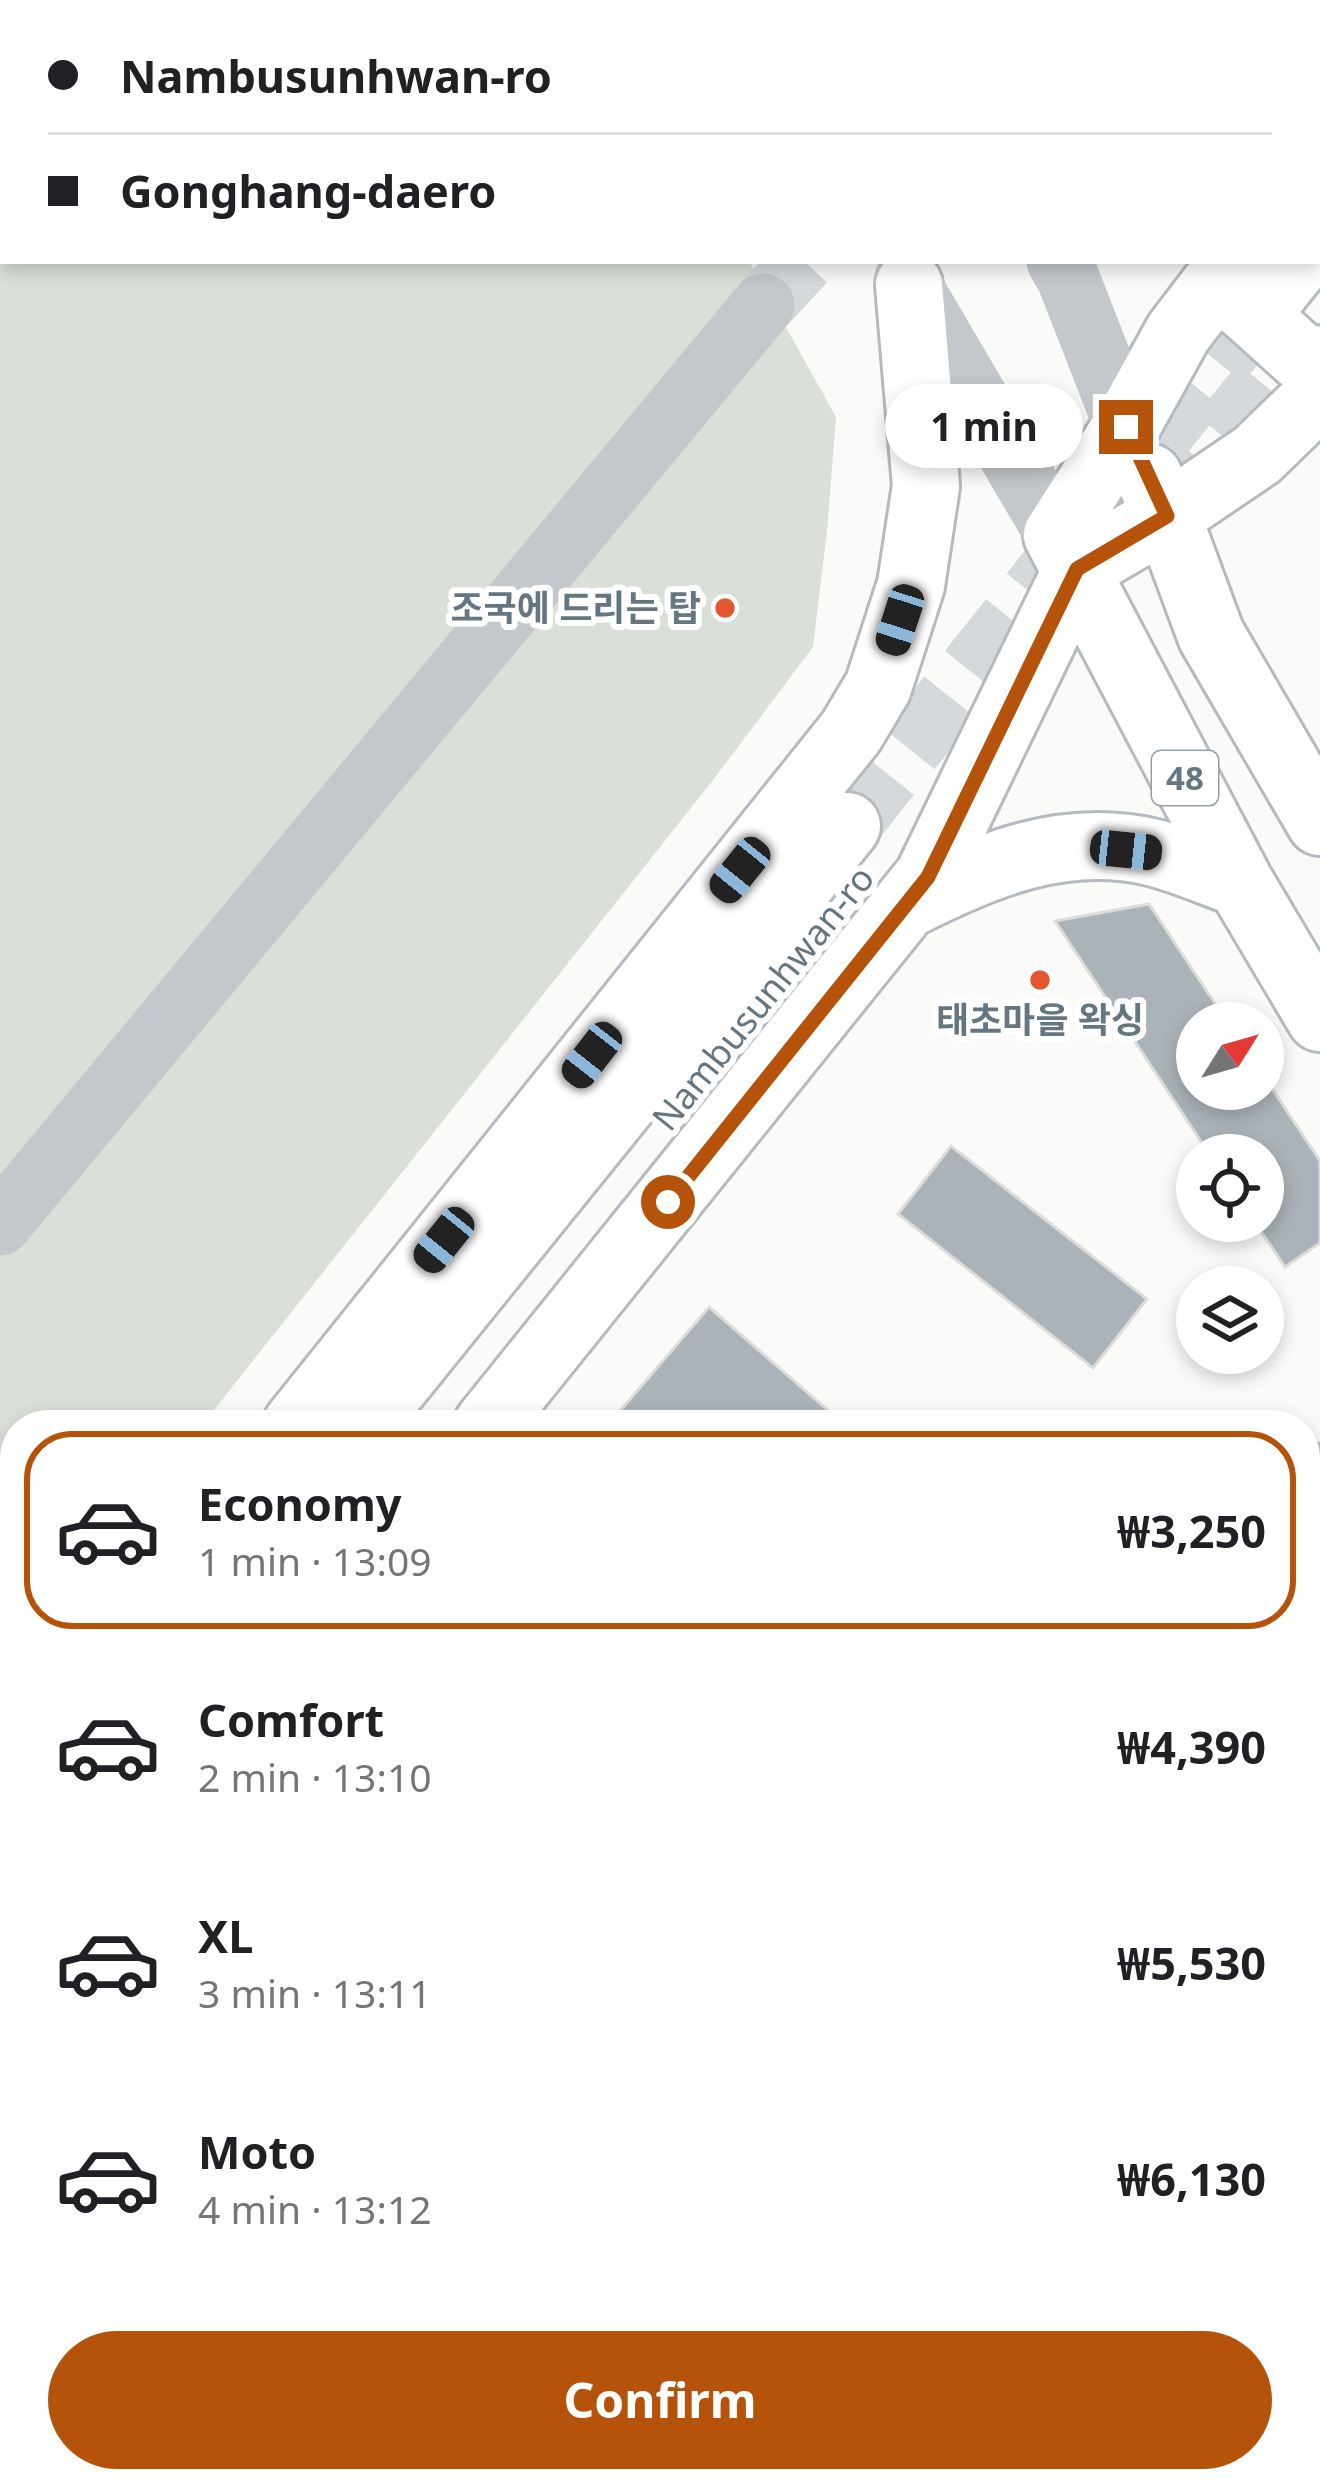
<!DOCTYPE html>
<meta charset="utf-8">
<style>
body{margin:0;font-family:"Noto Sans","Noto Sans KR",sans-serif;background:#f2f2f2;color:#202124;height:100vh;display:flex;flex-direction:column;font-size:45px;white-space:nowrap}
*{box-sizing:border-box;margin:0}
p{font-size:39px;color:#757577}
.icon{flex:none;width:66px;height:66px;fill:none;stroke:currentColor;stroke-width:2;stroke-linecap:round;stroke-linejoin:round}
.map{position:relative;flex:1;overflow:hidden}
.details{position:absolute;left:0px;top:1410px;width:1320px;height:1083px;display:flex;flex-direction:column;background:#fff;border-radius:48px 48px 0 0;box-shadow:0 6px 18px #0003}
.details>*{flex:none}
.guide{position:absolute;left:0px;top:0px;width:1320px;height:264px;box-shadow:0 6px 18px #0003;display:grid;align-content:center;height:264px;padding:0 48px;background:#fff}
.needle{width:78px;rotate:53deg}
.fabs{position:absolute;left:1176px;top:1002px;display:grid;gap:24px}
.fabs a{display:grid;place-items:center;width:108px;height:108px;border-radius:50%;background:#fff;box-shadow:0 6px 18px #0003;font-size:60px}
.end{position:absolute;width:54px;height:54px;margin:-27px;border:15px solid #b45309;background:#fff;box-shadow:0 0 0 6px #fff}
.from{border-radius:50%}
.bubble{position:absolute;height:84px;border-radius:42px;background:#fff;box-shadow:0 6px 18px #0003;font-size:39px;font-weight:700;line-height:84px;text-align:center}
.car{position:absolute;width:36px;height:72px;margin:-36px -18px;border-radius:15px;box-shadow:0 0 9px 3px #0007;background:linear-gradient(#222 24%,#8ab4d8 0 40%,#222 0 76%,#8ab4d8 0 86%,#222 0)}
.guide b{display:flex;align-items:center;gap:42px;height:114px;font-size:45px}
.guide b+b{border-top:3px solid #e0e0e0}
.guide i{width:30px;height:30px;background:#202124}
ul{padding:21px 0 0;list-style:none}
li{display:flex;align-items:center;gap:36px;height:198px;margin:0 24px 18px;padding:0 24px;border:6px solid transparent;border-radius:48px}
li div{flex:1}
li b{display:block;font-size:45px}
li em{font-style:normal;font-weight:700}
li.selected{border-color:#b45309}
li>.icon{width:108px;height:108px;stroke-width:1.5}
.cta{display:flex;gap:24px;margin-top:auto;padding:24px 48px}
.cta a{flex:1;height:138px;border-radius:72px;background:#b45309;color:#fff;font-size:48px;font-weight:700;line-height:138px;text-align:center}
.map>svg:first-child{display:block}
.green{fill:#dadfd7}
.building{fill:#aab3b9;stroke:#dcdcda;stroke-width:3}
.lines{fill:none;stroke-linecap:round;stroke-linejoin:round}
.minor-tunnel{stroke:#d5d9db;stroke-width:63;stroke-dasharray:63 32;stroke-linecap:butt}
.major-tunnel{stroke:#d5d9db;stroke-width:66;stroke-dasharray:66 33;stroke-linecap:butt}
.major-casing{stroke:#b5babe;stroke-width:72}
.minor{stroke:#c3c8cc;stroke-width:63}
.major{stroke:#fff;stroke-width:66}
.route{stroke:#b45309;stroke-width:15}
.poi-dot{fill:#e4572e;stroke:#fff;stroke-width:4.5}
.labels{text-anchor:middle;stroke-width:12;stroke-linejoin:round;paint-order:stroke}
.shield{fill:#fff;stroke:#939fa8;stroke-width:3}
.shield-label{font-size:33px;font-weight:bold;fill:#657683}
.poi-label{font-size:36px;font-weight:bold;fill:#657683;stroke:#fff;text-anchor:end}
.street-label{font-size:36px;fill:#657683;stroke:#fff}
</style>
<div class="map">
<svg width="1320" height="2491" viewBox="0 0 1320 2491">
<rect width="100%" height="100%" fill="#fafaf8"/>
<!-- green -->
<path class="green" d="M0,0H605L606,3H3V261H749L836,417L827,531L813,647L713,780L202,1425H15V1662L0,1681Z"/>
<!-- building -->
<path class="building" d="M1149,904L1228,1023H1197V1089H1263V1075L1320,1161V1243L1285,1267L1254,1221H1263V1155H1210L1055,921Z
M951,1146L1147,1299L1093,1368L898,1214Z
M709,1307L845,1425H608Z
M1320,1735V1884L1305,1890V1741Z"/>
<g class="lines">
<!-- minor-tunnel -->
<path class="minor-tunnel" d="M1042,3L1045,0
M763,305L804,261"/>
<!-- major-tunnel -->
<path class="major-tunnel" d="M1159,512L1301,339
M847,826L1261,308"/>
<!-- major casing -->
<g class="major-casing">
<path id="major" d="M1317,91L1320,89
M1317,150L1320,146
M1233,261L1178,333L1126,427L1057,535L1240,883L1320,1018
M1233,261L1240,302L1301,357L1320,360
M1261,308L1299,261
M1149,477L1167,516L1211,635L1320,822
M908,904C985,865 1063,832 1151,852C1181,859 1211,873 1240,883
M296,1425L851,732L878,687L911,585L926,486L909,285
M363,1425L847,826
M487,1425L928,877L1077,569L1167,516L1257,455L1320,394
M0,1822L15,1797
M0,1983L15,1963"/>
</g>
<!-- minor -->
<path class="minor" d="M755,0L757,3
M916,0L918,3
M1058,261L1068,278L1126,427
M906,278L1057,535
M0,1224L763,305
M1305,1489L1320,1473
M1305,2434L1320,2414
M426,2478L439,2491
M44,2491L61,2478
M315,2491L332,2478
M607,2491L616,2478
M713,2491L716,2478
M1261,2491L1271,2478"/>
<!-- major -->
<use href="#major" class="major"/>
</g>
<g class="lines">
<!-- route -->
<path class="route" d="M668,1202L928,877L1077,569L1167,516L1126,427"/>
</g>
<!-- markers -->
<g class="poi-dot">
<circle cx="725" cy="608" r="12"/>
<circle cx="1040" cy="980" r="12"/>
</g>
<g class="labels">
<!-- shield labels -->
<rect class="shield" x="1152" y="751" width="66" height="54" rx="9"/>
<g class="shield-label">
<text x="1185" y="790">48</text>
</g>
<!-- poi labels -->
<g class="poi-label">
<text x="701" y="621">조국에 드리는 탑</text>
<text x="1040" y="1033" text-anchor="middle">태초마을 왁싱</text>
</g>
<!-- street labels -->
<g class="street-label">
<text transform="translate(763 998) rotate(-51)" y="13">Nambusunhwan-ro</text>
</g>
</g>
</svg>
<div class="fabs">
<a><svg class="needle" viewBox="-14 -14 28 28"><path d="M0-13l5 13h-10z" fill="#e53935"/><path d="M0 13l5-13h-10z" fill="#757577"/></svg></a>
<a><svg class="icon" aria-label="locate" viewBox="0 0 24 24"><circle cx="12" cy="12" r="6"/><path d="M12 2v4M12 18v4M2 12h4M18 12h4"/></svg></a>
<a><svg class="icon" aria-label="layers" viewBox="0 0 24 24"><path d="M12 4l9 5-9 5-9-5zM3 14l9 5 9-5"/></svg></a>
</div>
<i class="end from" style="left:668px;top:1202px"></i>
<i class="end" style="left:1126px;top:427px"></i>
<div class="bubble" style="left:885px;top:384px;width:198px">1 min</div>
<i class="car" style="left:900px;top:620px;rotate:198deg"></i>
<i class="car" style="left:1126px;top:850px;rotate:96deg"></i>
<i class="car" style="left:740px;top:870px;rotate:219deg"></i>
<i class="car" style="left:592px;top:1055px;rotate:218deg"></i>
<i class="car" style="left:444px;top:1240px;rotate:219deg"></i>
<div class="guide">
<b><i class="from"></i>Nambusunhwan-ro</b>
<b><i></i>Gonghang-daero</b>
</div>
<section class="details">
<ul>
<li class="selected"><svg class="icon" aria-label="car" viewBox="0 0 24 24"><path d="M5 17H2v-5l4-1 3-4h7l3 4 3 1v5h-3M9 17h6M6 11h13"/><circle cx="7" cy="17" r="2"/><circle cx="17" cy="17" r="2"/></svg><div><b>Economy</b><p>1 min · 13:09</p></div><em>₩3,250</em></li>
<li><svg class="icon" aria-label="car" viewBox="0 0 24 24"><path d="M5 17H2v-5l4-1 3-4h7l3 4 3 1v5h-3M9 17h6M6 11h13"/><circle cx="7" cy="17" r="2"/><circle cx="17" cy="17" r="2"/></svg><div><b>Comfort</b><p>2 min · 13:10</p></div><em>₩4,390</em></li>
<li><svg class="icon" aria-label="car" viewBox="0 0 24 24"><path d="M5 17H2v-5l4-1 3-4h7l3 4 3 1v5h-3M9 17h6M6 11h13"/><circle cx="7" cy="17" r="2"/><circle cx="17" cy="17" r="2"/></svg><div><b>XL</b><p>3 min · 13:11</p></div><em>₩5,530</em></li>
<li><svg class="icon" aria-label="car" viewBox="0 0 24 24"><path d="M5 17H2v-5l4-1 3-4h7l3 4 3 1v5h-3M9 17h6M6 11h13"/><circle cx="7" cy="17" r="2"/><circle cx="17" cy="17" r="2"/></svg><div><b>Moto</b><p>4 min · 13:12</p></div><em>₩6,130</em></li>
</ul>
<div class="cta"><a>Confirm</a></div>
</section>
</div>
